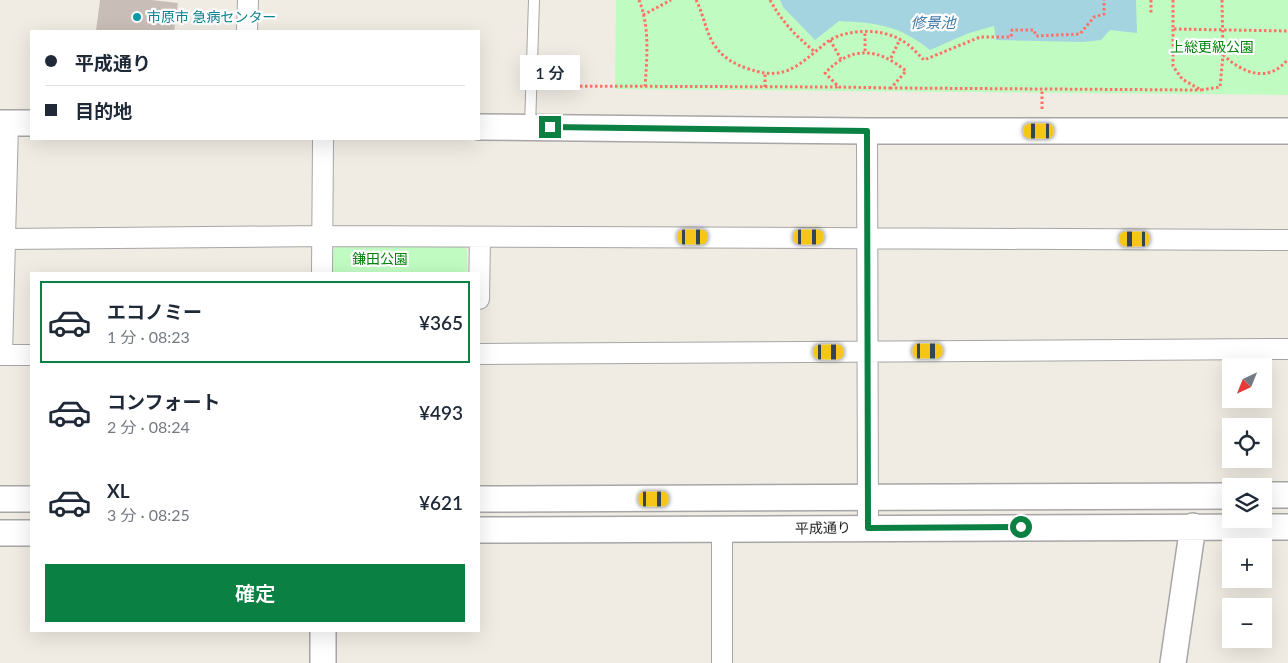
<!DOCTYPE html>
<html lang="ja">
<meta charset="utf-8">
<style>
body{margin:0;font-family:Lato,"Noto Sans JP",sans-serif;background:#f6f6f7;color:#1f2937;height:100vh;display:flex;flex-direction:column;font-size:19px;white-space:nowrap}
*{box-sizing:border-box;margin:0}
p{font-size:16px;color:#747a83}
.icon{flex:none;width:28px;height:28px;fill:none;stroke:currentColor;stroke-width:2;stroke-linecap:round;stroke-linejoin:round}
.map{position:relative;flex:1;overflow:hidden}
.drawer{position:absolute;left:30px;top:272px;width:450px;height:360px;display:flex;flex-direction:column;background:#fff;border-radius:0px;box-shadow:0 5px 20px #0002}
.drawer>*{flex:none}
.top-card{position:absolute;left:30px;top:30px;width:450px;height:110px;border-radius:0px;box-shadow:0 5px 20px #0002;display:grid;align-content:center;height:110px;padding:0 15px;background:#fff}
.needle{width:32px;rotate:223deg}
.buttons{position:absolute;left:1222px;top:358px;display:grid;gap:10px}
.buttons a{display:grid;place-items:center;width:50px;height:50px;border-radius:0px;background:#fff;box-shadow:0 5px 20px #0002;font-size:25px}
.end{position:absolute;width:22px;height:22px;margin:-11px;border:6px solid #0b8043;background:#fff;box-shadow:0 0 0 2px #fff}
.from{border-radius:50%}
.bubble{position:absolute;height:35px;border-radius:0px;background:#fff;box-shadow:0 5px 20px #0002;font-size:16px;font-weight:600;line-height:35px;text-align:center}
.car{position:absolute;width:15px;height:30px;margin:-15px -8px;border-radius:6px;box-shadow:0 0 4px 1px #0007;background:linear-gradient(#f5c518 24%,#345 0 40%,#f5c518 0 76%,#345 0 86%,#f5c518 0)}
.top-card b{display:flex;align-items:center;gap:18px;height:48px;font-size:19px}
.top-card b+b{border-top:1px solid #e0e1e3}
.top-card i{width:12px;height:12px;background:#1f2937}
ul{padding:9px 0 0;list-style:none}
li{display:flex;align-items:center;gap:15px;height:82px;margin:0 10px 8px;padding:0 5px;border:2px solid transparent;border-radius:0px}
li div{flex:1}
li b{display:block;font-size:19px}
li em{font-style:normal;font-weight:600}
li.on{border-color:#0b8043}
li>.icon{width:45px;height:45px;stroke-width:1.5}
.button{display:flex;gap:10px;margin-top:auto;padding:10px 15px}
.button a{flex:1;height:58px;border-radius:0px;background:#0b8043;color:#fff;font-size:20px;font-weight:600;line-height:58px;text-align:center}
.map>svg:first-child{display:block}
.park{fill:#c0fcc2}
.water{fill:#a3d4e0}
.building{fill:#c8beb7}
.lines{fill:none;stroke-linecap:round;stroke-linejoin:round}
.service-casing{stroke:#a6a6a6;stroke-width:12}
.minor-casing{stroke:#a6a6a6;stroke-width:22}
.tertiary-casing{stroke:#a6a6a6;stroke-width:28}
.path{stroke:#ff7166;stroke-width:3;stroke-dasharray:2.5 2.5;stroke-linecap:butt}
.service{stroke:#fff;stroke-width:10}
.minor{stroke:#fff;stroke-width:20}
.tertiary{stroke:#fff;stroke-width:25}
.route{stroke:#0b8043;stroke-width:6}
.culture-dot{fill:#0f9aa8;stroke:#fff;stroke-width:2}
.labels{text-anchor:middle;stroke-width:4.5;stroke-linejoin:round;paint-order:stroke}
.culture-label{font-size:14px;fill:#0d838f;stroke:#fff;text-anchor:start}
.park-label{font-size:14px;fill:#06830c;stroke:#fff}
.street-label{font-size:14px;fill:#1f1f1f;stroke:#fff}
.water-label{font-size:15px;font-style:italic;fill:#437bab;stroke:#fff}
</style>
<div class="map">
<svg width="1288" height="663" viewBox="0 0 1288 663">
<rect width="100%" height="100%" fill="#f0ece4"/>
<!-- park -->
<path class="park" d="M616,0H1288V95L615,89Z
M339,243L463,245L467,250V274H330V254Z"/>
<!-- water -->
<path class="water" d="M780,0H1136L1137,33L1110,30L1101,40L1083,42L996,40L994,26L969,33L930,50C899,25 877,23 839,21L815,40L783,7Z"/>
<!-- building -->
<path class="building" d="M100,0H152L178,3L174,31H96Z"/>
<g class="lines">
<!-- service casing -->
<g class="service-casing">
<path id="service" d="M530,127L534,0"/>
</g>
<!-- minor casing -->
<g class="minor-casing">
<path id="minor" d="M247,31L248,0
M8,123L2,355H31
M867,131L868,528
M5,239L322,236L1288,240
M322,274L323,139
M479,299L480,237
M479,354L1288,349
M722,529V663"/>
</g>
<!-- tertiary casing -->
<g class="tertiary-casing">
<path id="tertiary" d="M0,123H31
M479,127L867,131H1288
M1264,495H1288
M0,499H31
M479,499L1231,496
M479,530L1288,527
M0,533H31
M323,631V663
M1173,663L1193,526"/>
</g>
<!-- path -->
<path class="path" d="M639,0C650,27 647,58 645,87
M696,0C703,13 705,29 713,43C721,56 732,63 746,68C777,79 790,73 815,52C820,48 825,43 830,40C849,29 881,28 901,40C909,44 917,53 924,60L980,37H1011L1012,30H1034L1036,36L1080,34L1094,17L1104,14V0
M770,0C782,22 796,36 815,52
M1151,0V15
M1173,0V29L1288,31
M1222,0L1223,55C1243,73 1268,84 1288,59
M643,15L671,0
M1173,29V66L1182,79L1201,90L1220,87L1223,55
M830,40L841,59
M865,51V32
M891,58L900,39
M545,86L839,87
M765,87V74
M891,88L839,87L825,73C852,45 878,48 906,71L891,88L1201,90
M1042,109V90"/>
<!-- service -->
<use href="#service" class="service"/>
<!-- minor -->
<use href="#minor" class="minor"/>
<!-- tertiary -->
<use href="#tertiary" class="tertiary"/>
</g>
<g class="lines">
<!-- route -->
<path class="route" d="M550,127L867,131L868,528L1021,527"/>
</g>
<!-- markers -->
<circle class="culture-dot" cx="137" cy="17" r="5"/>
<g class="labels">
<!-- culture labels -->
<g class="culture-label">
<text x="147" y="22">市原市 急病センター</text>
</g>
<!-- park labels -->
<g class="park-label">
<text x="1212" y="52">上総更級公園</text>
<text x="380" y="264">鎌田公園</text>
</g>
<!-- street labels -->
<g class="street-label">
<text transform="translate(823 528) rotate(-1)" y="5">平成通り</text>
</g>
<!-- water labels -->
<g class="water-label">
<text x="933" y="28">修景池</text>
</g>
</g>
</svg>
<div class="buttons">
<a><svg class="needle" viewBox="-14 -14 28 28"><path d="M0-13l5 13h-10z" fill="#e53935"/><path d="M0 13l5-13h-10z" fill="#747a83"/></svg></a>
<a><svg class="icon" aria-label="locate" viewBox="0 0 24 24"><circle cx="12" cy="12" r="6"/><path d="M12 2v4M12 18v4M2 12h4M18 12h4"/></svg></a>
<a><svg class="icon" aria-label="layers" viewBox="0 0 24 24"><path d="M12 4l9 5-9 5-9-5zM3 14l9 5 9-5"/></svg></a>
<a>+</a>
<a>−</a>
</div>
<i class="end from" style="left:1021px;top:527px"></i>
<i class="end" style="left:550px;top:127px"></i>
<div class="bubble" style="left:520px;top:55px;width:60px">1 分</div>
<i class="car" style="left:1039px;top:131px;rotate:270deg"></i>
<i class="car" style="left:693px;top:237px;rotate:90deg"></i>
<i class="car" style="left:809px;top:237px;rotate:90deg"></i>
<i class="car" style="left:1135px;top:239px;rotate:270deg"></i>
<i class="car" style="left:928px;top:351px;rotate:90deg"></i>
<i class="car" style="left:829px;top:352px;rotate:90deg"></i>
<i class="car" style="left:654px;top:499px;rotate:90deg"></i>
<div class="top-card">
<b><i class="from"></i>平成通り</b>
<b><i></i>目的地</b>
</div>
<section class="drawer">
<ul>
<li class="on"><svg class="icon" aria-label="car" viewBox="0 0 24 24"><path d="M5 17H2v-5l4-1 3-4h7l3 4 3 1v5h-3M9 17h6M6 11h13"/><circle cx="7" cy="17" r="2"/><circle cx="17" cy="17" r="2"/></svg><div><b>エコノミー</b><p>1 分 · 08:23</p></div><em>¥365</em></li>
<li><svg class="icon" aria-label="car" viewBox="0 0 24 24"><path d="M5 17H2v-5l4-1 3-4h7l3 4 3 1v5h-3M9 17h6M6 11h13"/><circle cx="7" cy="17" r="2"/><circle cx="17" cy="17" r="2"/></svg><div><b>コンフォート</b><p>2 分 · 08:24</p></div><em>¥493</em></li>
<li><svg class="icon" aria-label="car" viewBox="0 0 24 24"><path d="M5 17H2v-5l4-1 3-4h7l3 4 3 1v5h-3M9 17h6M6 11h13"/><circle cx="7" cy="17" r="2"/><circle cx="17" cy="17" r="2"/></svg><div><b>XL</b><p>3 分 · 08:25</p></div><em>¥621</em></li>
</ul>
<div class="button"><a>確定</a></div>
</section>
</div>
